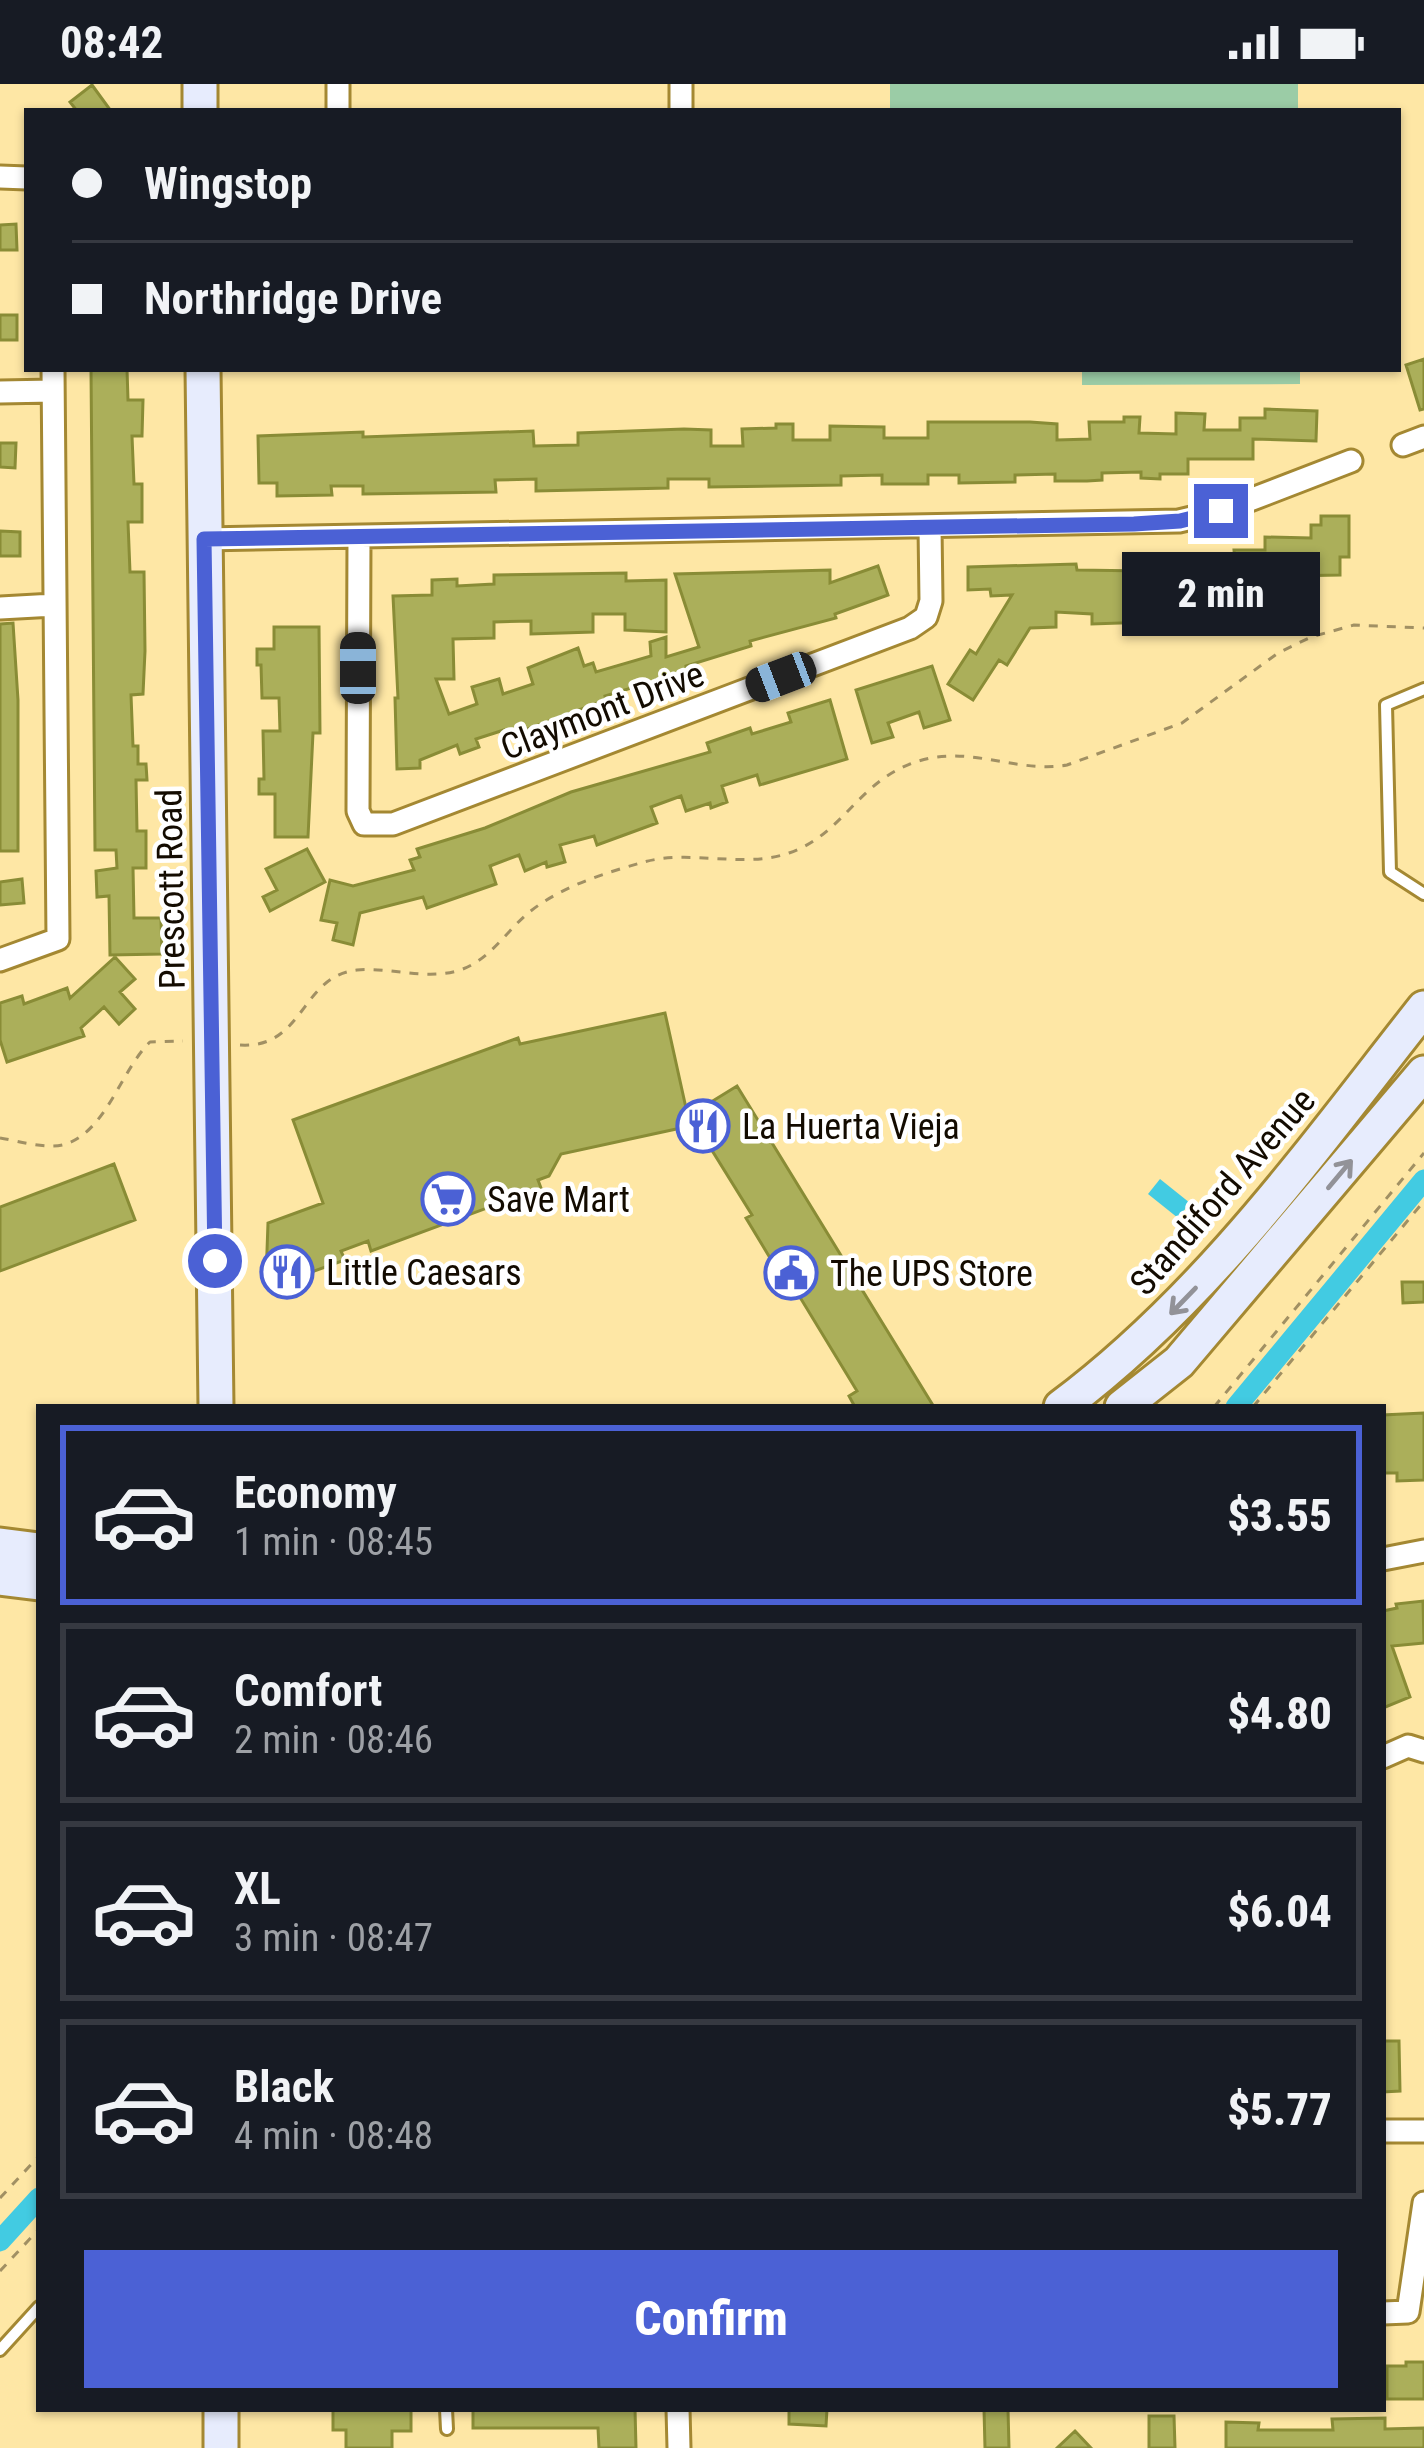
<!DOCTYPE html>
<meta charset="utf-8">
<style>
body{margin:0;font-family:"Roboto Condensed",sans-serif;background:#242831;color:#f1f3f6;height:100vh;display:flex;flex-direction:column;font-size:45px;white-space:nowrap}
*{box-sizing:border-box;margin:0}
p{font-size:39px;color:#9ea1a6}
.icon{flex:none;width:66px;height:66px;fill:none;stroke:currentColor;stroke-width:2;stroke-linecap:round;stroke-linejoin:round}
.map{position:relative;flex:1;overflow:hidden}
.sheet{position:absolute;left:36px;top:1320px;width:1350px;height:1008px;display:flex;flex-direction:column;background:#171b24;border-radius:0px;box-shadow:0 3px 9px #0004}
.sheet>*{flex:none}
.banner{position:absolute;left:24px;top:24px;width:1377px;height:264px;border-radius:0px;box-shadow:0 3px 9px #0004;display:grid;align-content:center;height:264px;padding:0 48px;background:#171b24}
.end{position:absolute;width:54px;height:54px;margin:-27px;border:15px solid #4b61d5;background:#fff;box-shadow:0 0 0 6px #fff}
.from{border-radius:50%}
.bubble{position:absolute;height:84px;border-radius:0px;background:#171b24;box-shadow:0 3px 9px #0004;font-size:39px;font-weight:800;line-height:84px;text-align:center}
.car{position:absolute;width:36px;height:72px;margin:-36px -18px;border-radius:15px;box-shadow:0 0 9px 3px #0007;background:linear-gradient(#222 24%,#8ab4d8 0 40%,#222 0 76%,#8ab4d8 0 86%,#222 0)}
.banner b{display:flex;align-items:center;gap:42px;height:114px;font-size:45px}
.banner b+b{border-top:3px solid #363941}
.banner i{width:30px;height:30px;background:#f1f3f6}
ul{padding:21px 0 0;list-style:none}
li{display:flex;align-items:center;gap:36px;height:180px;margin:0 24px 18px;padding:0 24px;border:6px solid #363941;border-radius:0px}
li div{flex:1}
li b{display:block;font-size:45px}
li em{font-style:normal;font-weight:800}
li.on{border-color:#4b61d5}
li>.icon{width:108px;height:108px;stroke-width:1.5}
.action{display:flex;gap:24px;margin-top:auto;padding:24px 48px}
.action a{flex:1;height:138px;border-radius:0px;background:#4b61d5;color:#fff;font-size:48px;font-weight:800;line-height:138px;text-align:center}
.status{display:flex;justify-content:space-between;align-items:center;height:84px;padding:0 60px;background:#171b24;direction:ltr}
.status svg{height:33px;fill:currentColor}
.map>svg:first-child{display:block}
.green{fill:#9bcca6}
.water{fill:#42cbe2}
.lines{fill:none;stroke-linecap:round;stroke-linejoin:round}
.canal{stroke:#42cbe2;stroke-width:21}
.building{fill:#abaf5a;stroke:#898c36;stroke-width:3}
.service-casing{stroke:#a48832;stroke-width:16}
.minor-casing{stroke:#a48832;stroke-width:27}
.secondary-casing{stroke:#a48832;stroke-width:39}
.path{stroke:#a19063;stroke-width:3;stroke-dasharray:9 9;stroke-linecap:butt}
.service{stroke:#fff;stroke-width:10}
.minor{stroke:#fff;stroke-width:21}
.secondary{stroke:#e7ecfd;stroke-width:33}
.oneway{stroke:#929298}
.route{stroke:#4b61d5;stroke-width:15}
.labels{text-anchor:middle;stroke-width:9;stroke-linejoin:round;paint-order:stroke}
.street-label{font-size:36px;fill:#130b00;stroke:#fff}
.poi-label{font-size:36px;fill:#130b00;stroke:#fff;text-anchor:start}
</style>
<div class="status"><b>08:42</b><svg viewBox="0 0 49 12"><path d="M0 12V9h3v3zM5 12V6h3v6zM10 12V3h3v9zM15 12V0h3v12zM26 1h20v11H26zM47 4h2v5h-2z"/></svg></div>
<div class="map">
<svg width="1424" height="2364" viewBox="0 0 1424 2364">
<rect width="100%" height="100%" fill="#fee7a5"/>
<!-- green -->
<path class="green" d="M890,0H1298V27H890Z
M1082,285H1300V300L1082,301Z"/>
<!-- water -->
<path class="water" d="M1160,1095L1190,1119L1178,1134L1148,1110Z"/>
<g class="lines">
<!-- canal -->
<path class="canal" d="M1236,1323L1424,1096
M0,2157L39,2114"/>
</g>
<!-- building -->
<path class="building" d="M92,1L111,27H77L70,18Z
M16,140L17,166H0V141Z
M0,231H17V256H0Z
M1424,275V325L1420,326L1406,281Z
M91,285H127L128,316H143L142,352H132L134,400H142V438H128L130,488H144L145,567L143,610L131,611L133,662H138V680H146L147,696H136L137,747H146V784H133L134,834H161L162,870L110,871L109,812L97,813L96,787L117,784L116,766H95Z
M1265,325L1317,327L1316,357L1253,355V375H1188V390H1160V395L1141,394V388L1102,389V396L1087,397H1055V390L1015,391V398L959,399V391H928V400H882V391L841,392V401L709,403V395H668V404L536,407V395L495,396L496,408L363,410V402H331L332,411L277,412V399H259L258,352L363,348V353L533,347L534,362L578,361V349L684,345L711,346V362H743L742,345L776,344V340H793V356H830V342L884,343V354H928V338H1030L1057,340V356L1090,355L1089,338H1124V333H1140L1139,349L1176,350V329L1205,330L1204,346H1240V334H1265Z
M0,359H16L15,384L0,383Z
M1321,432H1349V473H1340V491L1286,492L1285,508L1234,512V528L1208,529V536L1092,540V530L1056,528V543L1030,544L1007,581L999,576L973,616L948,600L970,566L976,570L1012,511L991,512L990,505L968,506V483L1076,480L1077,486L1145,487V480L1235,479L1234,466H1265V453L1311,454V441H1321Z
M0,447L20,448V472H0Z
M878,482L888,511L835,530L836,534L750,557L751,562L686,582L687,587L605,612L606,616L525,646L506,652L504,646L476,655L479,663L460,670L457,661L420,676V684L397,685L395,614H398L393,512L432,511V496L457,495V502L494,500V491L626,489V497L666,496V548L625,546V530H593V548L531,550V537L494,538V554L453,555L454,595H436L449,630L477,620L472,603L499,595L503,610L533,600L528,584L578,564L584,582L593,579L596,588L651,572L650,558L666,553V573L699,563L675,490L830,486V499Z
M13,539L18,616V767H0V540Z
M274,543H319L320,649H313L308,753H275V710H259V695H264L263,647H280L279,614H262L261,581H257V565H274Z
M932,582L950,636L924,644L919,628L888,639L893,653L872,659L856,606Z
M830,616L847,675L760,701L757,691L722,702L727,718L711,724L710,719L686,727L681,712L651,723L657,739L597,761L594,752L560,761L565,778L547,783L546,778L525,787L519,771L490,782L496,800L427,824L423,813L360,829L353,861L333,856L337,839L321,836L330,796L353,802L414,786L410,776L420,773L417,765L485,744L571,708L710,668L707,659L750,644L752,650L791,638L788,629Z
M307,765L325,798L270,827L263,813L277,806L266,785Z
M22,795L24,819L0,821V798Z
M115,873L135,895L120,908L135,925L119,940L104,923L81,944L84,952L7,978L0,956V919L22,912L24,920L67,904L70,914Z
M665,929L690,1042L561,1070L549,1092L538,1096L541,1104L371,1167L368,1157L341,1167L345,1176L278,1200L266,1195L268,1139L323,1119L293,1036L518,954L520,960Z
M737,1002L934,1323H855L849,1312L857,1307L795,1205L790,1207L746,1134L752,1131L690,1031Z
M114,1080L135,1136L0,1187V1123Z
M1402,1198H1424V1218L1403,1219Z
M1424,1329V1396L1397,1397V1389H1383V1331Z
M1423,1517L1424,1559L1392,1562L1410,1613L1383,1624V1527L1397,1524L1396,1520Z
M1383,1957H1399L1400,2007L1383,2008Z
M1406,2278H1424V2315H1387V2282H1406Z
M333,2325H411V2347H392V2364H346V2346H333Z
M473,2325H635L636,2364H599L598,2344H473Z
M789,2325H827L826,2342L789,2340Z
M984,2325H1008L1009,2364H985Z
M1149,2332H1174L1175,2364H1149Z
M1385,2334V2345L1424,2344V2364H1226V2338L1259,2339L1258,2346H1333L1332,2335Z
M1075,2347L1091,2364H1057Z"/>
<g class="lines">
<!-- service casing -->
<g class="service-casing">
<path id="service" d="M1424,605L1386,621L1390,788L1424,810
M0,2266L39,2223
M446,2325L447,2345"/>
</g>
<!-- minor casing -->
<g class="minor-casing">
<path id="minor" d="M338,0V27
M681,27V0
M0,93L27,94
M0,308L53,307
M1403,361L1424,353
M359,453L358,727L364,740H393L910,544L926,533L931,517L930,443
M204,455L1179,437L1221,427L1351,377
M0,524L54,521
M0,876L58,855L53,285
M1383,1475L1424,1467
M1383,1673L1408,1662L1424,1667
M1383,2047H1424
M1383,2229L1408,2228L1424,2119
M678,2325L679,2364"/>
</g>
<!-- secondary casing -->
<g class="secondary-casing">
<path id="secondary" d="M200,0V27
M203,285L216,1323
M1061,1323C1207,1214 1312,1066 1424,924
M1122,1323L1179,1278L1424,989
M0,1461L39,1466
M0,1494L39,1499
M221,2325V2364"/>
</g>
<!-- path -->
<path class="path" d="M240,961C305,965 300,892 357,886C391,883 423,896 457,887C488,878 504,850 527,830C559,803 605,789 644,778C691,765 743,785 789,769C848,749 860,688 931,674C977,665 1021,689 1067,681L1182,639L1278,569L1311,553L1354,541L1424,544
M0,1054C19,1057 47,1066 66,1060C107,1046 121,986 150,958L183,957
M1214,1323L1424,1069
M1253,1323L1424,1117
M0,2114L39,2072
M0,2187L39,2145"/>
<!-- service -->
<use href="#service" class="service"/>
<!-- minor -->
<use href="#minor" class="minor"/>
<!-- secondary -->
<use href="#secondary" class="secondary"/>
</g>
<!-- one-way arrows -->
<defs><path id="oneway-shaft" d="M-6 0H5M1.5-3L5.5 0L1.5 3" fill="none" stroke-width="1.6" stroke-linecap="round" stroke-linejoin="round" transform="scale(3)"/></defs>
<g class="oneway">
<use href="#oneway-shaft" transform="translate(1340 1090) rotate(-50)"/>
<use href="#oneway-shaft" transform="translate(1183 1217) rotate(134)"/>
</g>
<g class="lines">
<!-- route -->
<path class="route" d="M215,1177L204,455L1134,440L1180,437L1221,427"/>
</g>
<!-- icons -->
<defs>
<g id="restaurant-ring" transform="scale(2.7)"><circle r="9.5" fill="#fff" stroke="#4b61d5" stroke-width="1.5"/><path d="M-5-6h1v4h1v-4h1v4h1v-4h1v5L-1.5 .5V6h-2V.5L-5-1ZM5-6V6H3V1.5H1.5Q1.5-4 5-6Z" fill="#4b61d5"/></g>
<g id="supermarket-ring" transform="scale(2.7)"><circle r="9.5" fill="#fff" stroke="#4b61d5" stroke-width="1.5"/><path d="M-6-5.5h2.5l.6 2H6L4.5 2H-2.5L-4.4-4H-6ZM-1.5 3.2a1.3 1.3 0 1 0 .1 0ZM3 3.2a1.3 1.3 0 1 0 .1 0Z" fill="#4b61d5"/></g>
<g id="civic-ring" transform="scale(2.7)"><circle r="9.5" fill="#fff" stroke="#4b61d5" stroke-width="1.5"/><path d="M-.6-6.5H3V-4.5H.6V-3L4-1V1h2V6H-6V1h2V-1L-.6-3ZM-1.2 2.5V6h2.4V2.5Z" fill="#4b61d5"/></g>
</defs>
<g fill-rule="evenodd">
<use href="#restaurant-ring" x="703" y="1042"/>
<use href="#supermarket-ring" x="448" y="1115"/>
<use href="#restaurant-ring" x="287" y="1188"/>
<use href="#civic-ring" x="791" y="1189"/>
</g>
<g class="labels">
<!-- street labels -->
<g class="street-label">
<text transform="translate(602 626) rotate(-21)" y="13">Claymont Drive</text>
<text transform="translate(170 805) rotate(-91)" y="13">Prescott Road</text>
<text transform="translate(1222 1107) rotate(-49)" y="13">Standiford Avenue</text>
</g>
<!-- poi labels -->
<g class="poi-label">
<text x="742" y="1055">La Huerta Vieja</text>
<text x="487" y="1128">Save Mart</text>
<text x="326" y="1201">Little Caesars</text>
<text x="830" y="1202">The UPS Store</text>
</g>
</g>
</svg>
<i class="end from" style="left:215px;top:1177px"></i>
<i class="end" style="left:1221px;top:427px"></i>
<div class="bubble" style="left:1122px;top:468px;width:198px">2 min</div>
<i class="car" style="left:358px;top:584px;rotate:0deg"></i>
<i class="car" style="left:781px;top:593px;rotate:249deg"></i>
<div class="banner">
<b><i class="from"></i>Wingstop</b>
<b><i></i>Northridge Drive</b>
</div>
<section class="sheet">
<ul>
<li class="on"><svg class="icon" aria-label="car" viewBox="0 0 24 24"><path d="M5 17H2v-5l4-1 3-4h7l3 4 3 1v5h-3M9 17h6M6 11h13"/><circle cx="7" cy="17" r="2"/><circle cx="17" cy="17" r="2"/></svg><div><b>Economy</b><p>1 min · 08:45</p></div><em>$3.55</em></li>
<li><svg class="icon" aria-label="car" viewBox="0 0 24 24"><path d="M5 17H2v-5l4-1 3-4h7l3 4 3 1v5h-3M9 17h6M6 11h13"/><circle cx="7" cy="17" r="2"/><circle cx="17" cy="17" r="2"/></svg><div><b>Comfort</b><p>2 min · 08:46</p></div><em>$4.80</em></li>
<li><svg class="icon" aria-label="car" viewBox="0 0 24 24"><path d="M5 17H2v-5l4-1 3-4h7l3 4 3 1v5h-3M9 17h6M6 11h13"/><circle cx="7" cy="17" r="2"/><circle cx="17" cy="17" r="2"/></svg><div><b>XL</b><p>3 min · 08:47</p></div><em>$6.04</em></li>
<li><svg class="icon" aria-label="car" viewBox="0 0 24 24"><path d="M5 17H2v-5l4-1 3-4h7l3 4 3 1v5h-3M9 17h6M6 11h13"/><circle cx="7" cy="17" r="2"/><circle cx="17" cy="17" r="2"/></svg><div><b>Black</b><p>4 min · 08:48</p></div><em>$5.77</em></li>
</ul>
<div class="action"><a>Confirm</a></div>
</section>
</div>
